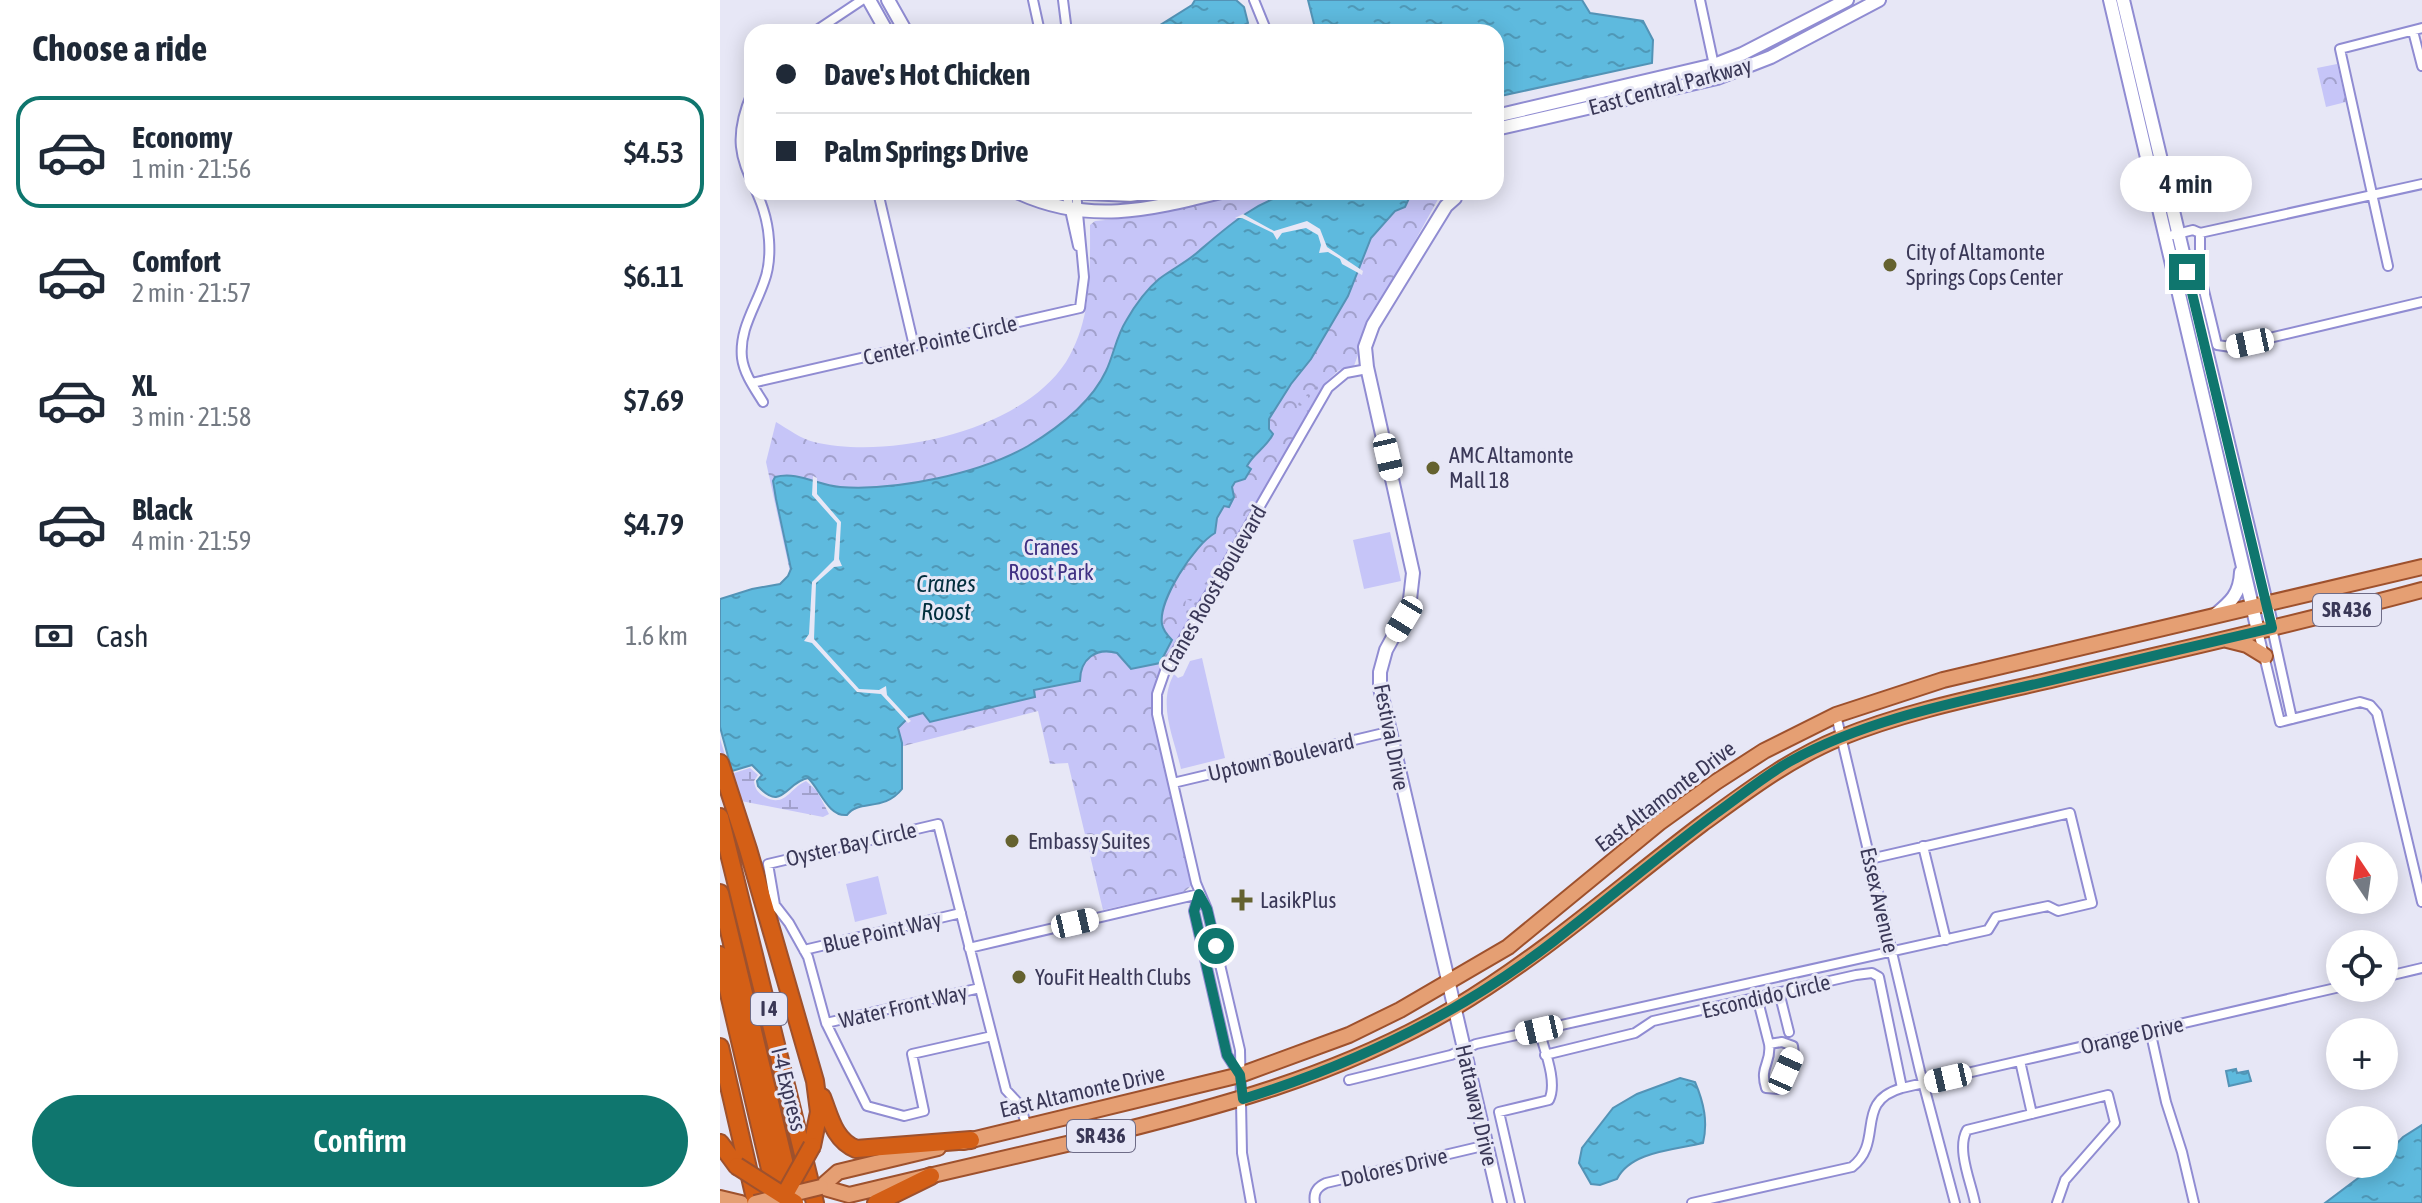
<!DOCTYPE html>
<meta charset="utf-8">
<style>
body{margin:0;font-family:"Asap Condensed",sans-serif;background:#f6f6f7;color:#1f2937;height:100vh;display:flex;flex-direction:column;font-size:30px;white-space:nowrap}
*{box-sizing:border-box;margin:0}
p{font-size:26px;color:#747a83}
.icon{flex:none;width:44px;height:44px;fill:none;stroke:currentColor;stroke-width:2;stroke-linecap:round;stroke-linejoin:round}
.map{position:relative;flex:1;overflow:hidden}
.details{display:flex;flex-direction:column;background:#fff;width:720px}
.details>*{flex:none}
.hud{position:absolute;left:24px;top:24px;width:760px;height:176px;border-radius:24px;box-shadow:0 4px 20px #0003;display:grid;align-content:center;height:176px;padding:0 32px;background:#fff}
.needle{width:52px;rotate:347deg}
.buttons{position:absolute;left:1606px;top:842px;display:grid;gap:16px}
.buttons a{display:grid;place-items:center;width:72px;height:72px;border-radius:50%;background:#fff;box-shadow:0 4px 20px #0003;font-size:40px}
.end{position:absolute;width:36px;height:36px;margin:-18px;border:10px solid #0f766e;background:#fff;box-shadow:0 0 0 4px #fff}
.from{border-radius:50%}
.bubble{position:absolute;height:56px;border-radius:28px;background:#fff;box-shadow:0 4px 20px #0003;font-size:26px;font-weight:600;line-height:56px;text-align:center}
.car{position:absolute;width:24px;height:48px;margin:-24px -12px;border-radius:10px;box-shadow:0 0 6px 2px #0007;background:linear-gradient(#fff 24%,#345 0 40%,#fff 0 76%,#345 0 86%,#fff 0)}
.hud b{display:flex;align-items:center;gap:28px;height:76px;font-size:30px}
.hud b+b{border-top:2px solid #e0e1e3}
.hud i{width:20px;height:20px;background:#1f2937}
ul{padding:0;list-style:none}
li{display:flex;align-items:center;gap:24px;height:112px;margin:0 16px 12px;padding:0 16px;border:4px solid transparent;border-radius:24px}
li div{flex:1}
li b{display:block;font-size:30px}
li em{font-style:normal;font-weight:600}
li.selected{border-color:#0f766e}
li>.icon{width:72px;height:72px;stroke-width:1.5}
h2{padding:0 32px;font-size:36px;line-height:96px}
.pay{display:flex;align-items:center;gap:20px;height:88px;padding:0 32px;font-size:30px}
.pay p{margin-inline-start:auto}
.button{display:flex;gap:16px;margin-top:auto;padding:16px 32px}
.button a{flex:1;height:92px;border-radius:48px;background:#0f766e;color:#fff;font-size:32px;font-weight:600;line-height:92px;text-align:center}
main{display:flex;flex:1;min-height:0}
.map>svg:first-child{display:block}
.grass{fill:#c6c5f8}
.wetland{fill:url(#wetland-marsh)}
.park{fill:url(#park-crowns)}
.garden{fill:url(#garden-dots)}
.water{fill:url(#water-ripples);stroke:#5393b6;stroke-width:2}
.pier{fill:#e7e7f6}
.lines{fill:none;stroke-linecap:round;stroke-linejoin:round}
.street-casing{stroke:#908cd2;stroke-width:12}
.secondary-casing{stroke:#908cd2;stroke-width:16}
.primary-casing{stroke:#9e512d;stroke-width:18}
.highway-casing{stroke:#9e512d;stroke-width:20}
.street{stroke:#fff;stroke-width:8}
.secondary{stroke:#fff;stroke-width:12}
.primary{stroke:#e59f73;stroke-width:14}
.highway{stroke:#d45f16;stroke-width:16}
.primary-bridge-casing{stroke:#9e512d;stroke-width:18;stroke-linecap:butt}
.highway-bridge-casing{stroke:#9e512d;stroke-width:20;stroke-linecap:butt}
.primary-bridge{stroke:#e59f73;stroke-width:14}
.highway-bridge{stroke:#d45f16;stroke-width:16}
.route{stroke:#0f766e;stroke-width:10}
.poi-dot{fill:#65622f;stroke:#e7e7f6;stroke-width:3}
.labels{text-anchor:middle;stroke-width:6;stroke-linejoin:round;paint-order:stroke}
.shield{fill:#e7e7f6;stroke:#6e6c87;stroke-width:2}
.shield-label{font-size:20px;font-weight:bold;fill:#3a3857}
.street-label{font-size:22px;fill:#3a3857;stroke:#e7e7f6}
.poi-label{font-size:22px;fill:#3a3857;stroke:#e7e7f6;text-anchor:start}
.park-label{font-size:22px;fill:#403183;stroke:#e7e7f6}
.water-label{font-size:24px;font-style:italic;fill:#022e3d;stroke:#e7e7f6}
</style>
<main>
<section class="details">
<h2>Choose a ride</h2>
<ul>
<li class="selected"><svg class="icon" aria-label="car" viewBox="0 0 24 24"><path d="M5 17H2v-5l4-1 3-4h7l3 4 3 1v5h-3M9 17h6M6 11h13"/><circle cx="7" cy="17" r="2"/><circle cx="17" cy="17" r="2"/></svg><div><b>Economy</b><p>1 min · 21:56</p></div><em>$4.53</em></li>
<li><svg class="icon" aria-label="car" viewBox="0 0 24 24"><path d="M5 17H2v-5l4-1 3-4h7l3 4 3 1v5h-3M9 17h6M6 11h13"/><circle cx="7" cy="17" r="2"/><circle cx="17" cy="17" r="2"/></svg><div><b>Comfort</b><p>2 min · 21:57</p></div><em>$6.11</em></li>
<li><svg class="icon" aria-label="car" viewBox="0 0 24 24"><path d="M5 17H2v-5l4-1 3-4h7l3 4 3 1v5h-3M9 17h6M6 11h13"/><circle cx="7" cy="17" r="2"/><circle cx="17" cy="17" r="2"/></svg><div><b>XL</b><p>3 min · 21:58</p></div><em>$7.69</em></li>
<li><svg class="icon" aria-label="car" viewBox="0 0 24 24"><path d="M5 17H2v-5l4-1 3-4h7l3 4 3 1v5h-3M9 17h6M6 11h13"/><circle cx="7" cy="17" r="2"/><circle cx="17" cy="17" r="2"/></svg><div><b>Black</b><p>4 min · 21:59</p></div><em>$4.79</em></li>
</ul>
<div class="pay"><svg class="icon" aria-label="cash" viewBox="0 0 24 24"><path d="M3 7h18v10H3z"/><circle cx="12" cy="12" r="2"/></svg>Cash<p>1.6 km</p></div>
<div class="button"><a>Confirm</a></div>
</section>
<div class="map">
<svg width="1702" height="1203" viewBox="0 0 1702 1203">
<defs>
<pattern id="wetland-marsh" width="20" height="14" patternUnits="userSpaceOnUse" patternTransform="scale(2)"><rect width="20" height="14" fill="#c6c5f8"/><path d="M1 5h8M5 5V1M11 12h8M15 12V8" fill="none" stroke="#a2a1cc"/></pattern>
<pattern id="park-crowns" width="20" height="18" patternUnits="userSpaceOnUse" patternTransform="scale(2)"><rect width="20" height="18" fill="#c6c5f8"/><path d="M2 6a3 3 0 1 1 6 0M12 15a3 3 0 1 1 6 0" fill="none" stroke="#a2a1cc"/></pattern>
<pattern id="garden-dots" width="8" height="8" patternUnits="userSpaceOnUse" patternTransform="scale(2)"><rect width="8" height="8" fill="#c6c5f8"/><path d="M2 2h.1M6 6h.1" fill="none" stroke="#a2a1cc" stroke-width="1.8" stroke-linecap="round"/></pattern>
<pattern id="water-ripples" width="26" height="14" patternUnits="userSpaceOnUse" patternTransform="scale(2)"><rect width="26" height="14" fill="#5ebade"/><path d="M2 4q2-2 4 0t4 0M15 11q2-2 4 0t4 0" fill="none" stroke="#4f98b7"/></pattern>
</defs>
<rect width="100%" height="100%" fill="#e7e7f6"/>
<!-- grass -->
<path class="grass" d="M670,532L681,581L644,589L633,540Z
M482,658L505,758L461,769C454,737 437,705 454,674L458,678L463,676L470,661Z
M158,876L167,914L135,922L126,884Z"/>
<!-- wetland -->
<path class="wetland" d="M0,739L11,774L30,768L38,775L34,781C35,789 38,793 45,797C65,808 70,788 86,781L97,791L109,814L103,817L16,800L0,750Z"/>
<!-- park -->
<path class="park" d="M1617,64L1626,102L1606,107L1597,68Z
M527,192H722L648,326L634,366L619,370L606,382L436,682L433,696L434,717L472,885L464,892L383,910L348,763L330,764L318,711L168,750L70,572L46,462L56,422C68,429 81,439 94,442C170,460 301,431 346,362C372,320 370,272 370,225L375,221L417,217Z"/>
<!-- garden -->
<path class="garden" d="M603,384L588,412L576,404L579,402L583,406L588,404V396L580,397L583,391Z
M475,578L488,586L463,628L466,599L471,601L475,594L481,590Z"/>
<!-- water -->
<path class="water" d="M475,0H516L524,7L528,23L510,32H429L472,5Z
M588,0H862L870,13L923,21L933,40L932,63L776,97V32H596Z
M576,192H692L685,207L675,211L651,238L628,296L591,359L571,384L549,419V429L553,434C547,447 534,453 527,466L531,469L525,479L515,482L512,487L514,497L509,507L504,506L497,518L495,533C474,545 438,601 442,624C443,630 448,636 452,640L440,663L411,669L397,653C376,647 360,659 360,681L314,690L315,697L210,722L203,713L189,717L178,728L182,743V789C164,812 139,799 127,815C108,817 100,789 88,778C66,782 62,813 38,786L37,781L42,775L32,765L12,771L0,727V599L32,589L60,584L68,576L71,569L56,499L53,481L55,477C78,471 97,485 120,487C176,491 259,474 308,446C338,428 371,403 386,371C394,354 396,337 406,321C414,307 426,290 439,279C452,269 467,262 479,251C507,227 538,199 576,192Z
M1516,1069L1517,1073L1528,1071L1531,1081L1509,1086L1506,1071Z
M960,1078L975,1082C984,1103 988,1122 983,1143C955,1150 911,1151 897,1179L880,1185L871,1184L859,1163L862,1148L893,1108L917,1094Z
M1702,1125V1203H1605L1657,1164H1664V1157L1683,1137Z"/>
<!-- pier -->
<path class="pier" d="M523,214L554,231L587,221L600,229L607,247L643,271L642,275L622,264L620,259L608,252L599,253L601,245L598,235L586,228L562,233L557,240L553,233L522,218H515Z
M93,476L97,478V494L121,522L119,559L122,566L114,567L96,583L94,639L139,689L159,690L166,686L167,695L191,721L188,723L161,694L137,692L92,643L84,641L89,634L92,582L114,560L117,523L92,495Z"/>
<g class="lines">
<!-- street casing -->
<g class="street-casing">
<path id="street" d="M313,0L320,32
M343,0L347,32
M534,0L547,32
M980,0L995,70
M1693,31L1702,66
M94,32L142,0
M32,93C0,166 45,177 49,240C50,254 49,269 44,282C35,308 19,330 22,358C24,374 35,389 43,402
M158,192L194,346
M346,192L358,246
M1480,233V274L1497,345L1511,347L1702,302
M1453,235L1473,230L1480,233L1702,184
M1668,266L1620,49L1702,28
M32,383L360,308L364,277L356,192
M1552,628L1572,719
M1538,631L1560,722L1640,702L1650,705L1657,713L1702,902
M1116,715L1200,1071L1235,1203
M453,783L668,732
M1203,846L1226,940
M479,894L474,911L507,1055L520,1075
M249,948L479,894
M84,950L241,913
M1664,977L1702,968
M1059,992L1069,1032
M1037,997L1049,1044C1052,1063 1039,1066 1046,1088L1058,1089L1074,1054L1073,1046L1062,1042L1049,1044
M106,1023L260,988
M1430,1030L1446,1102L1462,1152L1474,1203
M272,1036L192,1054L204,1111L184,1116L147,1106L106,1023L88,957L69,923L55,905L48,864L218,824L286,1090L300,1105L307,1127
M825,1055L915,1033L933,1021L1136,975L1152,973L1159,977L1182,1088C1133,1102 1165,1141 1132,1167L972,1203
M1300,1061L1312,1114
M629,1080L731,1055L756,1044L1268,930L1276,917L1328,906L1338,911L1372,903L1350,813L1150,859
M1182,1088L1620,987
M531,1203L522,1153L520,1050L487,909L476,883L437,714V694L445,671L608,388L626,373L647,369
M595,1203C593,1193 597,1187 606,1183L767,1145
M800,1203L779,1112L829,1100C838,1082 824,1049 819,1030
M1255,1203C1251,1182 1236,1149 1247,1130L1388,1095L1395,1123L1345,1180L1337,1203"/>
</g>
<!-- secondary casing -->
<g class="secondary-casing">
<path id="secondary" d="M149,0L167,32
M168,0L186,32
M1390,0L1538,631
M1403,0L1552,628
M776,116L994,65L1022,54L1127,0
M776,129L997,78L1051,57L1159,0
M297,192C368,225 428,210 501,192
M347,192L410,195L429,192
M736,192L735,198L726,206L653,325L645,347L647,367L693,573L689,608L666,650L660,672V688L780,1203
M1495,615C1511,602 1520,594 1521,572"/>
</g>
<!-- primary casing -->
<g class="primary-casing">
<path id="primary" d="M1507,640L1527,645L1545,656
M243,1142L520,1075L629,1035L680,1010L788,947L939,823L996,782L1044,751L1116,715L1223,680L1702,567
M101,1187L118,1172L218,1148
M101,1187L129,1195C207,1176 286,1158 364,1140C492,1109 619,1076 734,1008C823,955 900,886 982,824C1026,792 1069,759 1120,738C1189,710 1263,696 1335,679C1457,650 1580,623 1702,590
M0,1198L21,1203"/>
</g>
<!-- highway casing -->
<g class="highway-casing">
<path id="highway" d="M0,763L28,849L95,1081L99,1112L92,1146
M0,817L95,1203
M0,893L72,1194
M0,955L57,1199
M0,1047L36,1203
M102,1097C110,1117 114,1140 136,1149L251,1140
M0,1143L17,1166
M156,1203L211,1176"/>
</g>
<!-- street -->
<use href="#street" class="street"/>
<!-- secondary -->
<use href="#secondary" class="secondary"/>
<!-- primary -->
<use href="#primary" class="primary"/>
<!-- highway -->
<use href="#highway" class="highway"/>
<!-- primary-bridge casing -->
<g class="primary-bridge-casing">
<path id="primary-bridge" d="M35,1203L101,1187"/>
</g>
<!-- highway-bridge casing -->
<g class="highway-bridge-casing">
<path id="highway-bridge" d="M17,1166L75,1203
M64,1196L92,1146"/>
</g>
<!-- primary-bridge -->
<use href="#primary-bridge" class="primary-bridge"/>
<!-- highway-bridge -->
<use href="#highway-bridge" class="highway-bridge"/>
</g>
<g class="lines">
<!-- route -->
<path class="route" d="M496,946L487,909L479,894L474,911L507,1055L520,1075L523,1099C635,1064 741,1013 834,941C888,899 940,855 995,814C1019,797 1043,777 1069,762C1145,720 1233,703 1316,684C1395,665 1473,646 1552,628L1467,272"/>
</g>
<!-- markers -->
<g class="poi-dot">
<circle cx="1170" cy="265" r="8"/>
<circle cx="713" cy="468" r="8"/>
<circle cx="292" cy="841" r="8"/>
<path d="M518 888h8v8h8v8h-8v8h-8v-8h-8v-8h8z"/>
<circle cx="299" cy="977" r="8"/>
</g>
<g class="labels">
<!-- shield labels -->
<g class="shield">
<rect x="1593" y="594" width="68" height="32" rx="6"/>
<rect x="31" y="993" width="36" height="32" rx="6"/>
<rect x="347" y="1120" width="68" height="32" rx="6"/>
</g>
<g class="shield-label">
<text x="1627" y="617">SR 436</text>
<text x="49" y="1016">I 4</text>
<text x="381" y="1143">SR 436</text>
</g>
<!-- street labels -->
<g class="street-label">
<text transform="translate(950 86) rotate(-15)" y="8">East Central Parkway</text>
<text transform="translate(220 340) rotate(-13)" y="8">Center Pointe Circle</text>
<text transform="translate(493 589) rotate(-60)" y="8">Cranes Roost Boulevard</text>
<text transform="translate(672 737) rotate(79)" y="8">Festival Drive</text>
<text transform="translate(561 757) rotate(-13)" y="8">Uptown Boulevard</text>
<text transform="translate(945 796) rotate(-37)" y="8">East Altamonte Drive</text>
<text transform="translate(131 844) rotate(-13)" y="8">Oyster Bay Circle</text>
<text transform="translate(1160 900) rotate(77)" y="8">Essex Avenue</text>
<text transform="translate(162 932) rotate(-13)" y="8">Blue Point Way</text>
<text transform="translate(1046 996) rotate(-13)" y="8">Escondido Circle</text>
<text transform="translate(183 1006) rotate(-13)" y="8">Water Front Way</text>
<text transform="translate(1412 1035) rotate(-13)" y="8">Orange Drive</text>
<text transform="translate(69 1089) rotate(76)" y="8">I-4 Express</text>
<text transform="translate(362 1091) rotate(-13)" y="8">East Altamonte Drive</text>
<text transform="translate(757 1105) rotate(77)" y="8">Hattaway Drive</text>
<text transform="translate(674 1167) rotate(-13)" y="8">Dolores Drive</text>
</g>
<!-- poi labels -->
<g class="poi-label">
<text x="1186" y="260">City of Altamonte<tspan x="1186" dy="25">Springs Cops Center</tspan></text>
<text x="729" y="463">AMC Altamonte<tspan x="729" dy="25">Mall 18</tspan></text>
<text x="308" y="849">Embassy Suites</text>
<text x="540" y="908">LasikPlus</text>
<text x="315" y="985">YouFit Health Clubs</text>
</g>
<!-- park labels -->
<g class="park-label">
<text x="331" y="555">Cranes<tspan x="331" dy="25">Roost Park</tspan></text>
</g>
<!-- water labels -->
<g class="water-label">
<text x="226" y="592">Cranes<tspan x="226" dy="28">Roost</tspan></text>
</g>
</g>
</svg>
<div class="buttons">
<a><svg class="needle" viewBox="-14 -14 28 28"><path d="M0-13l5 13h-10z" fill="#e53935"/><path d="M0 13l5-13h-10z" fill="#747a83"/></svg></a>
<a><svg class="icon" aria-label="locate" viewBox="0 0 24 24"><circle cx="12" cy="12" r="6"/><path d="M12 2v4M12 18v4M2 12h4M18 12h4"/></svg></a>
<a>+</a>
<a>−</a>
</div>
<i class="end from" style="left:496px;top:946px"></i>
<i class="end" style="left:1467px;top:272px"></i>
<div class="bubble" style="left:1400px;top:156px;width:132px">4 min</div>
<i class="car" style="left:1530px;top:343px;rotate:258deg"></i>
<i class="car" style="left:668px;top:457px;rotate:167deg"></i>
<i class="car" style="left:684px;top:619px;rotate:211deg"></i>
<i class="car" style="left:355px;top:923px;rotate:77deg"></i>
<i class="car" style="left:819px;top:1030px;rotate:257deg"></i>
<i class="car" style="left:1066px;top:1071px;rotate:24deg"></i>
<i class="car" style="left:1228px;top:1078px;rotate:257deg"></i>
<div class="hud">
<b><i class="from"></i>Dave's Hot Chicken</b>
<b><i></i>Palm Springs Drive</b>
</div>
</div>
</main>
